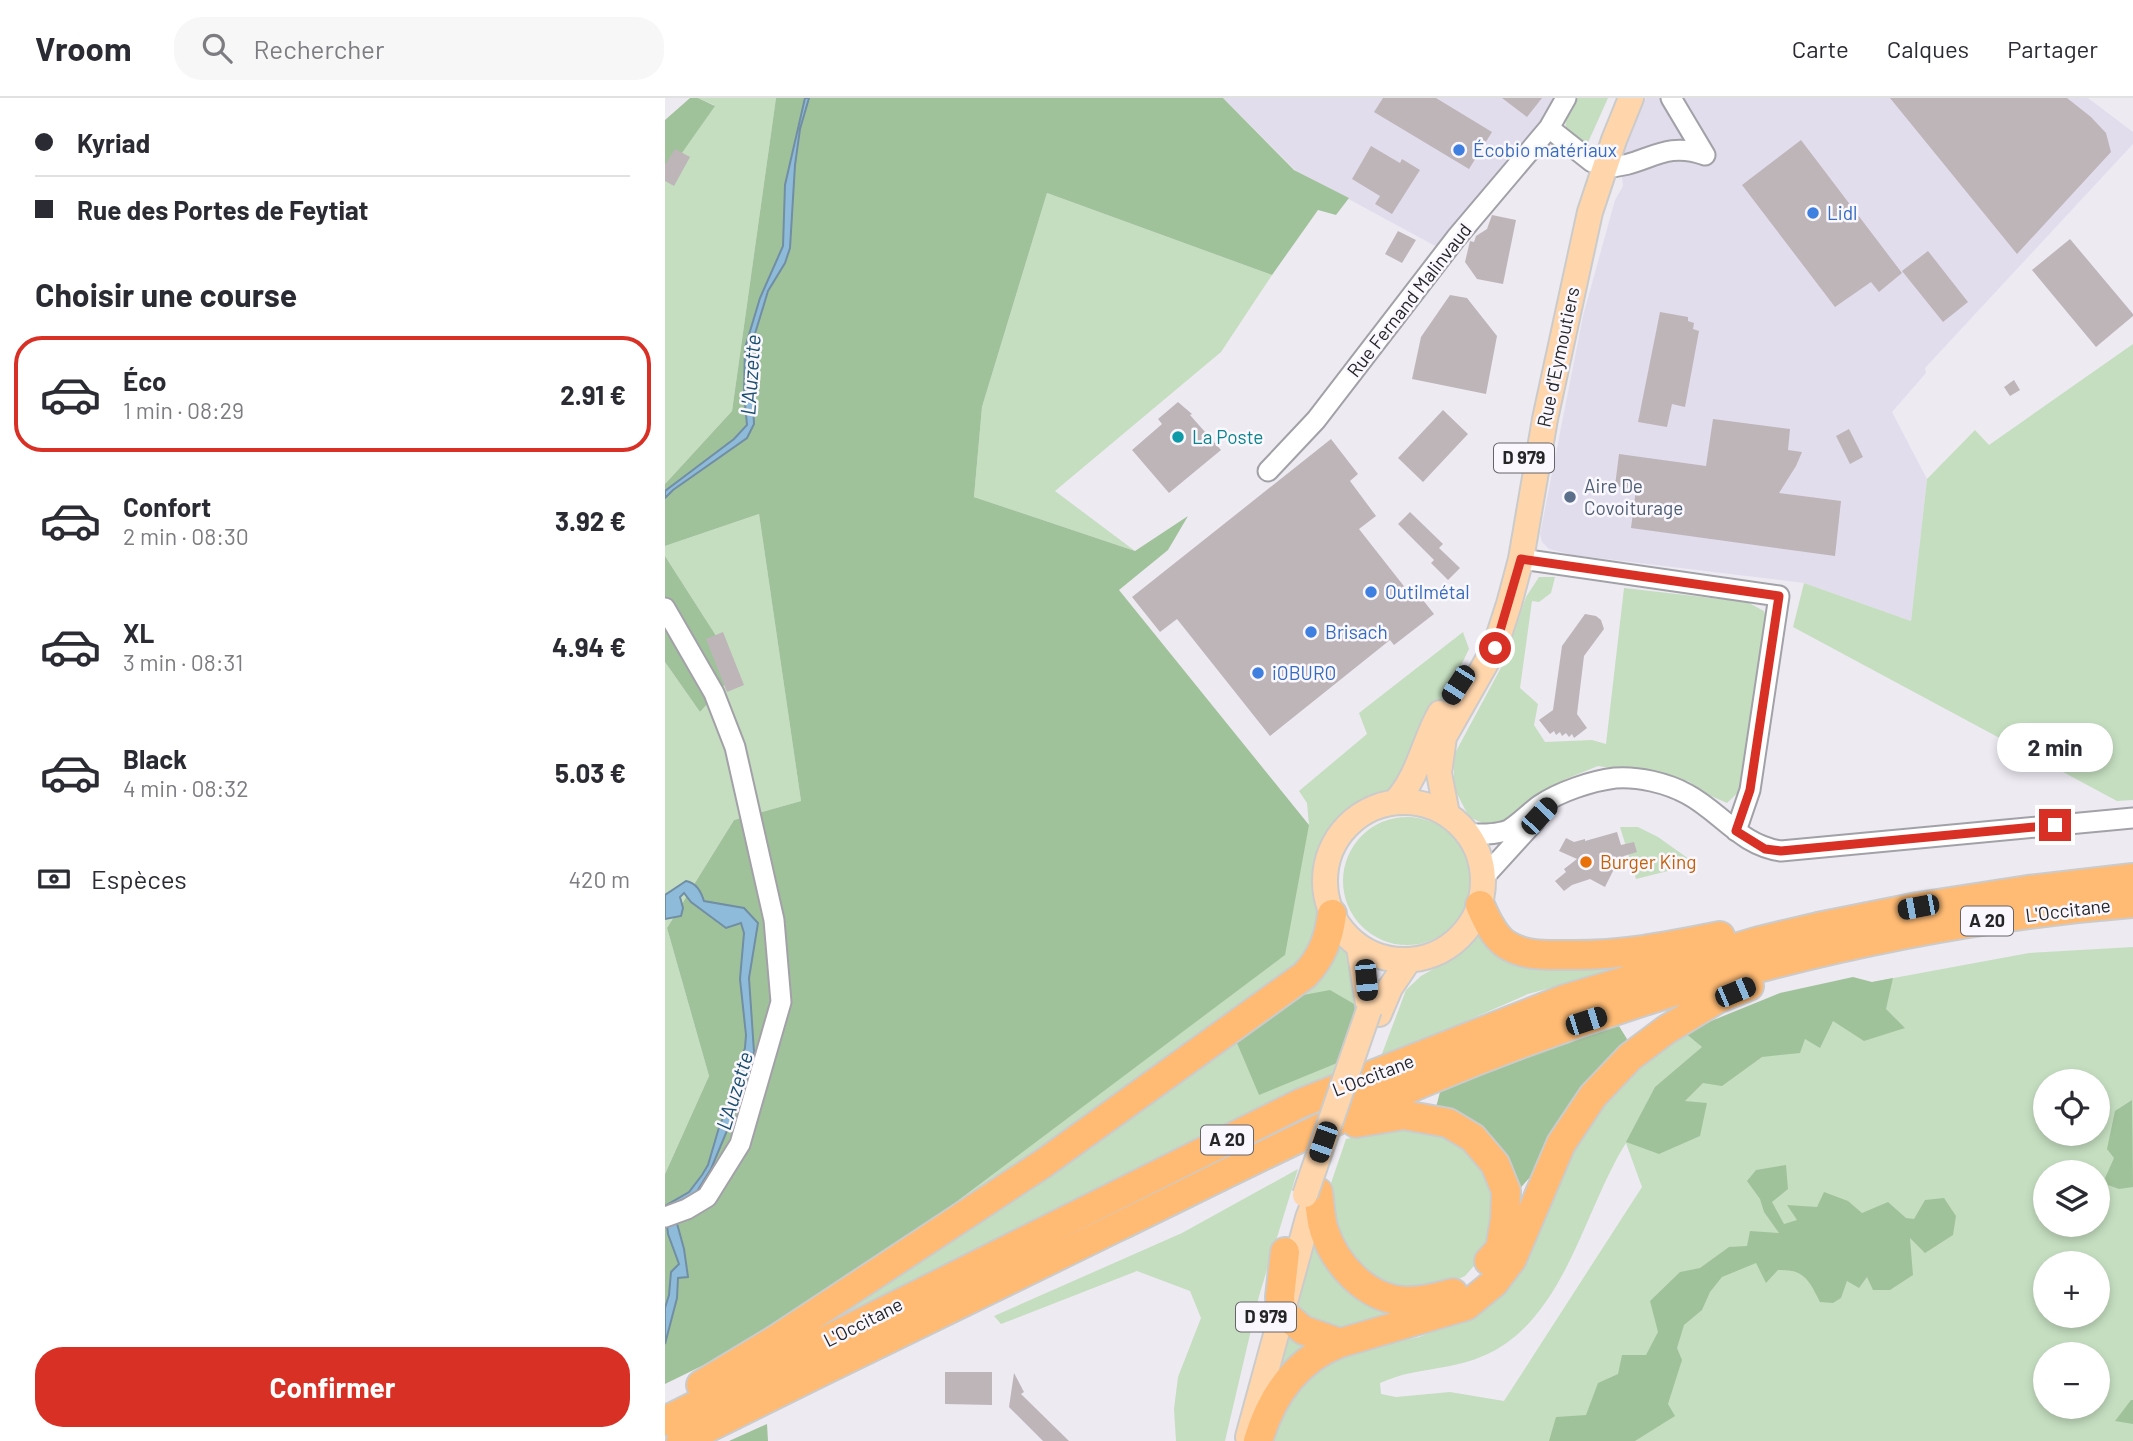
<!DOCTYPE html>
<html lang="fr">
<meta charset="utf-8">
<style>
body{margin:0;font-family:Barlow,sans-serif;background:#f7f7f7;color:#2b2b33;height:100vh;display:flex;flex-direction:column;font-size:26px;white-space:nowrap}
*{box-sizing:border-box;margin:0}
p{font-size:23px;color:#7c7c81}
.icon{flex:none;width:38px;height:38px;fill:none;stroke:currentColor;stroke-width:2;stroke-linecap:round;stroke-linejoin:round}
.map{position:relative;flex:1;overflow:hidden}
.sheet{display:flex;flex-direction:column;background:#fff;width:665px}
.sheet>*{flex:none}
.hud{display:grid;align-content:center;height:154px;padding:0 35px;background:#fff}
.fabs{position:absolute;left:1368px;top:971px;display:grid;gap:14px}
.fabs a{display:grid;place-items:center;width:77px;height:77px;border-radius:50%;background:#fff;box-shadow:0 4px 10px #0003;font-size:35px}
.end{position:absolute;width:32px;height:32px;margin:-16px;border:9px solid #d93025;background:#fff;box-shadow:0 0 0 4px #fff}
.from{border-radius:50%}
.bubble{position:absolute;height:49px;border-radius:24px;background:#fff;box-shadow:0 4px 10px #0003;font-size:23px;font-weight:700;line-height:49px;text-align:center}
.car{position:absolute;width:21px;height:42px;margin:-21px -10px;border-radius:9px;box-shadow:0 0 5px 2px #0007;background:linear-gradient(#222 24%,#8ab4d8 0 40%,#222 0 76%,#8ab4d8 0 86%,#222 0)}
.hud b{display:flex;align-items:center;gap:24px;height:66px;font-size:26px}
.hud b+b{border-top:2px solid #e1e1e2}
.hud i{width:18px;height:18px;background:#2b2b33}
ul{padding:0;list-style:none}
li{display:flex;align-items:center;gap:21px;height:116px;margin:0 14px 10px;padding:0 21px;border:4px solid transparent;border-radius:28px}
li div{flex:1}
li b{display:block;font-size:26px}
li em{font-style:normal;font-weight:700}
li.current{border-color:#d93025}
li>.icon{width:63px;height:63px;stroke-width:1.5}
h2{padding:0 35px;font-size:32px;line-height:84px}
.pay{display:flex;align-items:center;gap:18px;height:77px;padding:0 35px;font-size:26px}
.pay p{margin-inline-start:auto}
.primary-button{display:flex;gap:14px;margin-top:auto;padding:14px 35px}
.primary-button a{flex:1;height:80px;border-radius:28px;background:#d93025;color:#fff;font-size:28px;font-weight:700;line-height:80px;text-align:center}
header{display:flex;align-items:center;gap:42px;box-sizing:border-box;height:98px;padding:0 35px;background:#fff;border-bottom:2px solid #e1e1e2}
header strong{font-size:33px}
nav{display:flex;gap:38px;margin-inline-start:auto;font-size:24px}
.search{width:490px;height:63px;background:#f7f7f7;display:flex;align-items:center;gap:18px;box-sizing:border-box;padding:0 24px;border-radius:28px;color:#7c7c81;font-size:26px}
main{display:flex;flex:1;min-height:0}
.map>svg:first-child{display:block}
.built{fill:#e2ddec}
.green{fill:#c5dec0;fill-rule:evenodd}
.forest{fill:#a0c29a}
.water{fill:#8fbbda;stroke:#708ea4;stroke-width:2}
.building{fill:#beb5b9}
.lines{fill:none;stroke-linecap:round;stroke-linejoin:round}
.minor-casing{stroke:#a3a1a8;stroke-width:23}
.major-casing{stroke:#cbcbcb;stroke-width:28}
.highway-casing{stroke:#cbcbcb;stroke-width:32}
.minor{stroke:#fff;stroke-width:19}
.major{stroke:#ffd6ac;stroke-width:24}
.highway{stroke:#ffbb74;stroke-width:28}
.major-bridge-casing{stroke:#cbcbcb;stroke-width:28;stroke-linecap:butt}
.major-bridge{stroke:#ffd6ac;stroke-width:24}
.route{stroke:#d93025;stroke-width:9}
.shop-dot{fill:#3f7fe0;stroke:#faf8fe;stroke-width:2.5}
.culture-dot{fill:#0f9aa8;stroke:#faf8fe;stroke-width:2.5}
.service-dot{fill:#5c6f8a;stroke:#faf8fe;stroke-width:2.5}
.food-dot{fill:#e8710a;stroke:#faf8fe;stroke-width:2.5}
.labels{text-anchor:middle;stroke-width:5;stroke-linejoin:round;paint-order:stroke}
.shield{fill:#faf8fe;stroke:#666468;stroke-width:2}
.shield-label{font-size:18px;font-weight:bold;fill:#262527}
.shop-label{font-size:19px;fill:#366cbe;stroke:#faf8fe;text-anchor:start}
.street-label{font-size:19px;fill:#262527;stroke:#faf8fe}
.culture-label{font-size:19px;fill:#0d838f;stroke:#faf8fe;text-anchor:start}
.service-label{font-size:19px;fill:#4e5e75;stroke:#faf8fe;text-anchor:start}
.food-label{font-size:19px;fill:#c56008;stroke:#faf8fe;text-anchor:start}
.water-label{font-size:21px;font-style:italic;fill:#1b4f6f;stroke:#faf8fe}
</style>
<header>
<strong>Vroom</strong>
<div class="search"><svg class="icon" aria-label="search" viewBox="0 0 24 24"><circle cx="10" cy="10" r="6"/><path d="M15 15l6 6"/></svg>Rechercher</div>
<nav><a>Carte</a><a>Calques</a><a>Partager</a></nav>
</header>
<main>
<section class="sheet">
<div class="hud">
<b><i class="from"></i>Kyriad</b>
<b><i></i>Rue des Portes de Feytiat</b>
</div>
<h2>Choisir une course</h2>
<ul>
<li class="current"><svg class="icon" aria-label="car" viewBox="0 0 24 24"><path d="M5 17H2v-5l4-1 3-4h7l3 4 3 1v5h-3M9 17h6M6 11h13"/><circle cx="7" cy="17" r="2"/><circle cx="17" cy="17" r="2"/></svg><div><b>Éco</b><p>1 min · 08:29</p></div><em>2.91 €</em></li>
<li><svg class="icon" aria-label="car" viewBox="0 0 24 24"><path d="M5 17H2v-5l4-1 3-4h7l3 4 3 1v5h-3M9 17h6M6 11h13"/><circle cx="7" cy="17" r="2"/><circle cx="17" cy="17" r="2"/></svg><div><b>Confort</b><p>2 min · 08:30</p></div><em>3.92 €</em></li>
<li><svg class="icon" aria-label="car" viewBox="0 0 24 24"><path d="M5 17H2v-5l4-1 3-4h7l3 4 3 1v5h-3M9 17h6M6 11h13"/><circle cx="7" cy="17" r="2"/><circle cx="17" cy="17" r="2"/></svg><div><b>XL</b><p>3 min · 08:31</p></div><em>4.94 €</em></li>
<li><svg class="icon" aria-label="car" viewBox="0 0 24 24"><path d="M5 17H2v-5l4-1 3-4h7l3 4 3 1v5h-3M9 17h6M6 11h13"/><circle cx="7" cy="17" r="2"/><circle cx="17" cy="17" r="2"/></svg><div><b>Black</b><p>4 min · 08:32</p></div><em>5.03 €</em></li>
</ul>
<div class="pay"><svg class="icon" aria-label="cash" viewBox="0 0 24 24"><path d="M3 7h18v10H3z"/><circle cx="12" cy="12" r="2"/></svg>Espèces<p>420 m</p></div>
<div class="primary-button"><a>Confirmer</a></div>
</section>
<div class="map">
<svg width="1468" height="1343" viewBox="0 0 1468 1343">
<rect width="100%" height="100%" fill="#edeaf2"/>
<!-- built -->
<path class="built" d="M558,0H893L774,150L630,72Z
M981,0H1423L1468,34V46L1260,270L1261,275L1227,314L1262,381L1246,523L1139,485L908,457L884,451L877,444L875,436L918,218L950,102L958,88L954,55Z"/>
<!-- green -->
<path class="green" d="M33,0H111L67,313L0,386V79L49,7Z
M913,0H943L921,49C892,31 898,24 913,0Z
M382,95L607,177L556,254L390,393L470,453L309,399L317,309Z
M1468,246V702L1452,703L1128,529L1139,485L1246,523L1262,381L1310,332L1324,347Z
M94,416L136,703L69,722L2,830L44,978L0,1076V564L35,614L73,572L0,458V448Z
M874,479H890L886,495L874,504L867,503L855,590L873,606L869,627L880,644L927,642L941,646L959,490L1082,504L1099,513L1103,529L1082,686L1062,705L1046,698L1023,683L933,668L901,681L843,723L822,727L804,719L789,690V657L839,564L861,499Z
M798,534L804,551L788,584L761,630L731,693L714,698L695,708L672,725L652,760L655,809L648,862L139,1218L644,727L642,705L634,693L702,636L694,615Z
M678 783a64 64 0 1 1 128 0a64 64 0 1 1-128 0Z
M955,729H973L993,739L1031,766L971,781Z
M818,828L830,848L992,861L863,896L715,961L741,892L756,878L793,857Z
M672,839L696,871V912L675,976L112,1252Z
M1468,849V1343H609L625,1297L646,1277L684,1253L754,1239L817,1214L849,1179L908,1056L931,1016L980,963L1019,934L1207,884L1364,855ZM1381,984H1433V1036H1381ZM961,1045L977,1089L839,1303L785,1294L731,1299L716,1296L715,1285C725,1281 735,1277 746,1275C770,1270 795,1268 818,1258C900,1223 918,1113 961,1045ZM1381,1074H1433V1127H1381ZM1381,1166H1433V1218H1381ZM1381,1256H1433V1309H1381Z
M733,1029L776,1033L799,1043L828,1087L825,1141L816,1160L800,1178L781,1187L759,1194L712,1188L676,1154L663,1094L681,1041Z
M633,1071L594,1198L560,1343H511L509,1311L513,1279L536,1220L525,1193L472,1173L336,1226L329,1218L517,1135Z
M648,1129L747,1218L663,1233L628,1211Z
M620,1227L650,1244L598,1301Z"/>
<!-- forest -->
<path class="forest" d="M25,0H33L50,8L0,79V22Z
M111,0H558L629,72L684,100L671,117L653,112L607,177L382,95L317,309L309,399L470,453L523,418L503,452L454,492L644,727L620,857L139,1218L0,1286V1076L44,978L2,830L69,722L136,703L94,416L0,448V386L67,313Z
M0,458L73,572L35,614L0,564Z
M1188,879L1207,884L1228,880L1221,911L1240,930L1199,943L1168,923L1155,950L1140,941L1135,955L1097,959L1057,988L1038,985L1020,1003L1042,1005L1035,1038L994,1056L961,1044L990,989L1037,949L1019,934L1115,895Z
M665,892L696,910L677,963L594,997L569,938L622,900Z
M954,928L962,941C933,996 893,1049 851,1095L770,1013L775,994L850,957Z
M1467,1002L1468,1089L1454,1091L1443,1087L1440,1080L1449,1060L1442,1051L1450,1013Z
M1121,1067L1123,1091L1107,1104L1119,1126L1132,1122L1122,1107L1152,1109L1159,1094L1183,1103L1197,1115L1223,1104L1241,1120L1249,1121L1260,1102L1279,1100L1291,1118L1288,1137L1260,1155L1245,1140L1248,1177L1225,1192H1208L1202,1179L1194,1190L1182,1183L1176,1200L1168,1205L1155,1204C1144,1182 1139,1171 1113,1172L1101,1185L1091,1165L1057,1179L1045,1194L1037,1212L1019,1227L1012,1250L1017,1262L1003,1306L1010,1318L970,1343H884L891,1319L921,1317L933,1285L953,1276L957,1257H981L993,1234L985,1203L1015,1174L1035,1170L1064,1149L1082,1148L1085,1133L1114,1135L1099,1114L1095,1101L1082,1083L1091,1072Z
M1466,1302H1468V1326L1450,1323Z
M102,1326L103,1343H64Z"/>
<!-- water -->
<path class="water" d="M140,0H144L135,31L130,67L125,150L120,165L103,193L89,239L86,269L89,326L82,340L8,392L0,400V393L69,341L82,327L79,295L80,250L95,200L118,148L120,87Z
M21,783C32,785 36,794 39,803L79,810L93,825L84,880L89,954L83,967L74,1004L46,1071L31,1095L8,1111L19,1151L23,1179L13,1180L12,1200L0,1246V1210L4,1197L6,1174L14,1166L3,1136L0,1108L24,1094L37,1077L43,1067L55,1026L63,1010L70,976L80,950L81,937L75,881L79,835L76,825L61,830L26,804L19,795L15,799L18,810L16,818L0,821V797Z"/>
<!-- building -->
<path class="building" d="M718,0H771L827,34L804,71L709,14Z
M837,0H877L862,19Z
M1225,0H1402L1426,19L1441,35L1446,54L1352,156Z
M1136,42L1237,175L1214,194L1206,184L1170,209L1077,87Z
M706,48L735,65L737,61L755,72L727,116L710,106L715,98L687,81Z
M10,51L25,59L9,88L0,83V67Z
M827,117L851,122L838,186L812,181L800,164L805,143L809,144L811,138L822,131Z
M733,133L751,142L737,165L720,156Z
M1405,141L1468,216V218L1431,249L1367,172Z
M1263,153L1303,204L1278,224L1237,173Z
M785,197L802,200L832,238L821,296L747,281L756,239Z
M995,214L1023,219V223L1029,225L1028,231L1034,233L1020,309L1007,306L1002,329L973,324Z
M1349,282L1355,292L1345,298L1339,289Z
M513,304L527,316L525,317L556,352L504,395L467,352L497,326L493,321Z
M778,312L803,336L758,384L733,360Z
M1048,321L1125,331L1123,352L1137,354L1131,368L1114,395L1176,403L1170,458L966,430L971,391L950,388L954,356L1041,368Z
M1184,331L1198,359L1185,366L1171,338Z
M666,341L693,376L685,383L711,418L694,431L749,501L754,497L769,516L729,547L725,542L605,638L512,521L495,534L467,499Z
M745,414L778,446L774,450L795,470L783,482L766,465L769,462L733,426Z
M920,516L931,518L936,522L939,531L919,558L912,616L922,630L909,640L907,636L904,639L901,635L897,638L895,634L891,637L889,633L885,636L874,622L888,612L897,548Z
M58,534L79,587L62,594L41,541Z
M952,734L956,747L969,744L972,754L959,758L962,767L949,771L940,789L925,781L907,787L899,793L890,783L901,774L899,771L912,761L894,753L901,740L909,744L920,741V743Z
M280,1274H327V1307L280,1306Z
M349,1275L359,1294L356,1296L404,1343H378L344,1309Z"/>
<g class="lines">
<!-- minor casing -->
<g class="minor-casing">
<path id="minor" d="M1006,0L1040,57
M884,30L927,64
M939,69C980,70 996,41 1040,57
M603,373L651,322L791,140L884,30L901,0
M856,461L1114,498L1085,692L1071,733
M0,510L49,595L70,649L109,822L116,904L75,1046L42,1099L22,1111L0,1119
M804,736C817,736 834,737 845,731C856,724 865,714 875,707C894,694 926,683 950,680C972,678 1002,685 1022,696C1056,714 1075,747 1116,753L1468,720
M819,779L870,723"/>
</g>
<!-- major casing -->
<g class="major-casing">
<path id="major" d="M730,704C754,678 758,645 775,615
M660 783a79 79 0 1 1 158 0a79 79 0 1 1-158 0Z
M782,716L774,675L779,639L830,549L844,506L856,461L880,321L925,114L949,42L966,0
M694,849L704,912
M714,916L725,890L744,862
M583,1339L643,1120L653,1094"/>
</g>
<!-- highway casing -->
<g class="highway-casing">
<path id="highway" d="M815,807C821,821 829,839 842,847C860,858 879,857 900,857C955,858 1001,849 1055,838
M691,1025L739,1017L783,1025L808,1040L830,1066L841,1093L840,1121L835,1151L824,1163
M653,1094C655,1106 655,1120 659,1132C670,1166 701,1201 740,1203C757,1204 773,1199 788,1195
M620,1154L615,1199L616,1213L638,1232L675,1245L801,1208L829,1185L847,1161L896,1046L928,998L965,959L1001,932L1052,901L1084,888
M36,1287L112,1241L379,1065L640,877C657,859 664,840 667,816
M0,1323L636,1005L900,901L1094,843L1153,829L1253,809L1363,792L1468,780
M16,1343C161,1271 306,1200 452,1129C555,1079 658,1026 764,982C987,889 1227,824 1468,805
M593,1343C606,1299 631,1262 675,1245"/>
</g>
<!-- minor -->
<use href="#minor" class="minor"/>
<!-- major -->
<use href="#major" class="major"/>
<!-- highway -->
<use href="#highway" class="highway"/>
<!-- major-bridge casing -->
<g class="major-bridge-casing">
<path id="major-bridge" d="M640,1097L704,912"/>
</g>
<!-- major-bridge -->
<use href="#major-bridge" class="major-bridge"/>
</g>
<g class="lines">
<!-- route -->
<path class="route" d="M830,550L856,461L1114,498L1085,692L1071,733L1100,751L1116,753L1390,727"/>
</g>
<!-- markers -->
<g class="shop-dot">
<circle cx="794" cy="52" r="7"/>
<circle cx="1148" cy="115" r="7"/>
<circle cx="706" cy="494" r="7"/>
<circle cx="646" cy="534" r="7"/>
<circle cx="593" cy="575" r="7"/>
</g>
<circle class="culture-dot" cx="513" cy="339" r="7"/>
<circle class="service-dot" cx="905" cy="399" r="7"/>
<circle class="food-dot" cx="921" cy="764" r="7"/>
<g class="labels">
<!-- shield labels -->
<g class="shield">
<rect x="829" y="345.5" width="60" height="29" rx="5"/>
<rect x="1296" y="808.5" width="52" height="29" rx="5"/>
<rect x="536" y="1027.5" width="52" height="29" rx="5"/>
<rect x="571" y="1204.5" width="60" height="29" rx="5"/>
</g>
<g class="shield-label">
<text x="859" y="366">D 979</text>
<text x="1322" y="829">A 20</text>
<text x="562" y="1048">A 20</text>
<text x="601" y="1225">D 979</text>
</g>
<!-- shop labels -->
<g class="shop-label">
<text x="808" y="59">Écobio matériaux</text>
<text x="1162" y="122">Lidl</text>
<text x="720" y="501">Outilmétal</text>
<text x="660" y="541">Brisach</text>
<text x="607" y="582">iOBURO</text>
</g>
<!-- street labels -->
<g class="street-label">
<text transform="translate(744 202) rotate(-52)" y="7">Rue Fernand Malinvaud</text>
<text transform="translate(893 259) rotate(-78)" y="7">Rue d'Eymoutiers</text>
<text transform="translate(1403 812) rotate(-7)" y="7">L'Occitane</text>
<text transform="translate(708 977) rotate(-21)" y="7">L'Occitane</text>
<text transform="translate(198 1224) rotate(-27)" y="7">L'Occitane</text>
</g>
<!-- culture labels -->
<g class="culture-label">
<text x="527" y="346">La Poste</text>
</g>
<!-- service labels -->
<g class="service-label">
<text x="919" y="395">Aire De<tspan x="919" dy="22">Covoiturage</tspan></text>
</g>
<!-- food labels -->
<g class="food-label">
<text x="935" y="771">Burger King</text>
</g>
<!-- water labels -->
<g class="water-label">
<text transform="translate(86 277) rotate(-86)" y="7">L'Auzette</text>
<text transform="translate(70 993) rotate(-73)" y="7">L'Auzette</text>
</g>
</g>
</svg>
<div class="fabs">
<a><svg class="icon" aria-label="locate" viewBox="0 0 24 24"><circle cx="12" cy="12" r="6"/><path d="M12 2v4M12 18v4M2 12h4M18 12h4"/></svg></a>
<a><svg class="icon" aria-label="layers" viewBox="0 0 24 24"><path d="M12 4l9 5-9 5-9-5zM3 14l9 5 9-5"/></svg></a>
<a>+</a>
<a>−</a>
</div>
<i class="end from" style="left:830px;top:550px"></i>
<i class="end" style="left:1390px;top:727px"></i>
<div class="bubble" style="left:1332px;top:625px;width:116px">2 min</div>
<i class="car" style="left:793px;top:587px;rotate:213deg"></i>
<i class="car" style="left:874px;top:718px;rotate:43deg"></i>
<i class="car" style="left:1253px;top:809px;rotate:259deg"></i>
<i class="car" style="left:701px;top:882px;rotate:175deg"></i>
<i class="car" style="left:1070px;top:894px;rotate:67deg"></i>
<i class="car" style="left:921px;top:923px;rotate:72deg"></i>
<i class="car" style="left:658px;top:1044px;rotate:199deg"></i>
</div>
</main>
